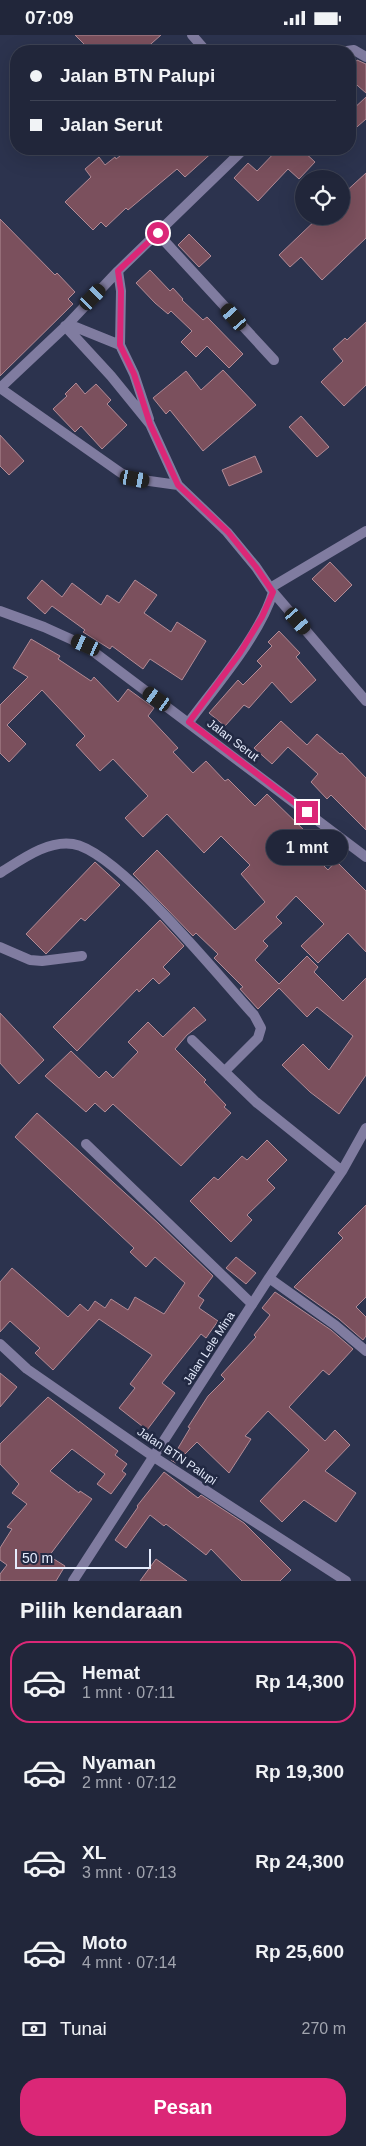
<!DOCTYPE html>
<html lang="id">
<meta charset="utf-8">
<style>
body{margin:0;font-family:Helvetica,sans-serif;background:#292e42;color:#f1f3f6;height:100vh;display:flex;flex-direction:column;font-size:19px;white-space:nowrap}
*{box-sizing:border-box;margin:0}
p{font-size:16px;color:#a2a5af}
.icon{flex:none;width:28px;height:28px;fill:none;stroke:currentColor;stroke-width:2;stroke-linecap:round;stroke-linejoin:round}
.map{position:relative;height:1546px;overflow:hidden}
.details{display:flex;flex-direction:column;background:#21263a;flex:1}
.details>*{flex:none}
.banner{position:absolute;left:10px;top:10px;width:346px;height:110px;border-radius:20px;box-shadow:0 5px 20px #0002,0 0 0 1px #3e4354;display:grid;align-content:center;height:110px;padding:0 20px;background:#21263a}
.tools{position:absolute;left:295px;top:135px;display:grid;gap:10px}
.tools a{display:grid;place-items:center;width:55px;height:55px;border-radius:50%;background:#21263a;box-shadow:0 5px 20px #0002,0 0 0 1px #3e4354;font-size:25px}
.scale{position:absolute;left:15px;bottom:12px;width:136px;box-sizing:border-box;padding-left:5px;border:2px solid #e5ebfc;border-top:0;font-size:14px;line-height:18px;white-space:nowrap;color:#e5ebfc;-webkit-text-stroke:4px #222943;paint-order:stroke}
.end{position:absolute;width:22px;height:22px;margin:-11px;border:6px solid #db2777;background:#fff;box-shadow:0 0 0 2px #fff}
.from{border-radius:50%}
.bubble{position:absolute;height:35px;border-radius:18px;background:#21263a;box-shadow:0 5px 20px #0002,0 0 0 1px #3e4354;font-size:16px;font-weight:600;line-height:35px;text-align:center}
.car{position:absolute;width:15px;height:30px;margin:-15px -8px;border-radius:6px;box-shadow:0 0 4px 1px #0007;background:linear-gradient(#222 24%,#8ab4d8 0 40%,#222 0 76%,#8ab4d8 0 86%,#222 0)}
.banner b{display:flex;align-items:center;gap:18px;height:48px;font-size:19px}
.banner b+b{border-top:1px solid #3e4354}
.banner i{width:12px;height:12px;background:#f1f3f6}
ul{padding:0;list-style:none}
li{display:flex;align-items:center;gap:15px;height:82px;margin:0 10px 8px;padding:0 10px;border:2px solid transparent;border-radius:20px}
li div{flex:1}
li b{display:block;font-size:19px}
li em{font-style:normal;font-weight:600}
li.selected{border-color:#db2777}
li>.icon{width:45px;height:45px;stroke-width:1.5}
h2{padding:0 20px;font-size:22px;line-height:60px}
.pay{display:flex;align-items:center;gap:12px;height:55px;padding:0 20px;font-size:19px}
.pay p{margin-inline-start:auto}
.action{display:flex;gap:10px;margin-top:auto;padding:10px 20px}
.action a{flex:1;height:58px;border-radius:20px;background:#db2777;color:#fff;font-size:20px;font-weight:600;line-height:58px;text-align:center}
.status{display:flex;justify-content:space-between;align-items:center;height:35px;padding:0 25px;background:#21263a;direction:ltr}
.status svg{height:14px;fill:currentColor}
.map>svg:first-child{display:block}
.building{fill:#7b505d;stroke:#b28b96}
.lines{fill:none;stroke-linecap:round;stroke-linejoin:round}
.lane{stroke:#807ca0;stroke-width:10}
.street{stroke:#807ca0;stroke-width:10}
.route{stroke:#db2777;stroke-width:6}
.labels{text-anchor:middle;stroke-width:5;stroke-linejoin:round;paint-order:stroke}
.street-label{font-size:12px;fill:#e5ebfc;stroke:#222943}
</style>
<div class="status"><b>07:09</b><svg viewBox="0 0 49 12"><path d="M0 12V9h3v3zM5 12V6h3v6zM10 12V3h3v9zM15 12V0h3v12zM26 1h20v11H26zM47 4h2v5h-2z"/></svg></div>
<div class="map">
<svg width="366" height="1546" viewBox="0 0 366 1546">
<rect width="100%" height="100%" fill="#2c334e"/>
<!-- building -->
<path class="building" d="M75,0H161L143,16H91Z
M357,25L366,29V58L350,44V33Z
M366,62V84L350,98V77Z
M129,114H216L185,142L177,134L128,175L126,173L106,192L101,187L93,195L65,167L91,142L85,134L99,122L105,130L115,122L116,124Z
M278,114H301L315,127L299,144L288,134L258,166L234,143L248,128L257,136Z
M366,138V203L322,245L301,222L290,232L279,220L320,181H341V161Z
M0,184L55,240L57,238L75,257L68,264L73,269L0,341Z
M189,199L211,221L199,232L178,210Z
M150,235L170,256L173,253L183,264L182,265L203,285L207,282L243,319L229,333L207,311L196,322L181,307L192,296L171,276L168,279L155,268L136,248Z
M366,287V350L344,371L321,347L343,326L333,314L345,303L347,305Z
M223,335L256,370L203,416L170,375L166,379L153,363L186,336L201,355Z
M76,348L85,359L96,349L111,365L107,369L127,390L102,414L81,391L75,397L53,374L67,361L65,359Z
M301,381L329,412L317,422L289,392Z
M0,400L24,426L9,440L0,431Z
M255,421L262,437L229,451L222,435Z
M330,527L352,550L335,567L312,544Z
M42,545L62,562L72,548L101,570L107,560L119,568L135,545L157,560L144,578L171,597L177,587L206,606L182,645L150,624L143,634L112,611L110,614L83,597L85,595L52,571L45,579L27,563Z
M279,596L300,618L296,622L316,645L291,668L272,647L249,673L244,670L225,691L209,678L238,645L243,650L262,631L257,626L272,611L268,607Z
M31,604L60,621L58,624L91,646L94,642L118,667L128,654L154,673L148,681L178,713L173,717L193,738L206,726L225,746L228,744L255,771L267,759L307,798L299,806L328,835L336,826L366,856V917L348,898L318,928L301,911L324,889L296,861L276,882L282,888L263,906L268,911L255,925L279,949L307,921L318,932L314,937L343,966L366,943V1040L339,1079L310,1057L282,1030L303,1009L329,1035L353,1001L317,972L307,982L279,953L258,974L240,954L243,952L214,923L218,919L196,898L193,901L133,839L157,815L235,895L265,867L241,839L250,830L221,801L204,818L167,779L143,802L125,783L148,761L113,724L100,736L76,710L85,701L42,655L7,690L26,709L9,727L0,718V670L28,642L13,633Z
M281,686L307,710L317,699L340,719L342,718L366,743V795L331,760L327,764L311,747L318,739L288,712L272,729L254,713Z
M95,827L120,850L85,886L81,883L46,919L26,899Z
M160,885L184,911L163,932L170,939L159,949L153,943L139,957L137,954L77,1016L53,992Z
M194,972L206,985L187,1000L175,1014L206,1045L204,1047L226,1070L224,1072L231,1078L181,1131L113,1069L105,1077L95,1068L86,1077L45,1041L71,1016L99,1043L106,1036L113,1043L138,1017L128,1007L148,987L163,1002Z
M0,978L44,1025L19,1049L0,1028Z
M37,1078L158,1188L213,1241L198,1261L204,1265L199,1273L218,1286L206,1303L201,1299L162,1348L175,1358L147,1395L119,1373L135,1353L130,1349L152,1320L99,1284L53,1335L35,1318L40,1313L10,1286L0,1297V1247L12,1233L68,1282L80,1269L88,1276L95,1266L105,1273L111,1264L128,1275L135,1262L164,1279L185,1248L155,1222L146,1232L130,1217L134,1213L15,1102Z
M267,1105L287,1125L267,1145L275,1153L247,1180L252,1185L231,1207L190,1166L214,1142L218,1145L242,1121L247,1125Z
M366,1170V1262L356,1272L366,1282V1301L363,1305L339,1284L294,1252L343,1203L338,1198Z
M236,1222L256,1238L246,1249L226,1233Z
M275,1257L331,1295L353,1314L329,1340L323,1335L289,1372L325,1406L335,1395L350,1410L325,1436L356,1458L336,1487L304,1465L282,1487L260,1466L309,1415L268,1376L245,1401L251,1404L229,1438L197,1407L176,1428L171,1425L190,1393L188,1392L208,1361L225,1344L221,1340L256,1302L254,1300L270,1280L262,1273Z
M0,1338L17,1352L0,1372Z
M48,1362L118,1416L115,1420L127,1429L122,1436L126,1439L111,1459L97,1449L105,1439L72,1414L50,1436L79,1458L80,1456L92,1464L49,1521L65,1531L56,1546H0V1539L7,1530L0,1525V1513L12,1494L7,1492L27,1469L12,1458L19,1449L0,1429V1409Z
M164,1437L198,1463L201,1460L244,1488L291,1535L280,1546H242L211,1514L206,1520L166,1489L164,1491L150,1480L126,1513L115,1505L138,1472L137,1471Z
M156,1524L187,1546H140Z"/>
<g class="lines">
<!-- lane -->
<path class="lane" d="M86,1109L252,1269"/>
<!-- street -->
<path class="street" d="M192,0L206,16
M347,16L354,15L366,22
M158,199L274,325
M118,236L121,256L120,310L134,339L149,384
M68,289L120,310
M65,291L111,341L150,389L178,450L227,497L256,532L273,557L366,666
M0,353L68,289L118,236L244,114
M0,353L121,438L135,444L178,450
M270,553L366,496
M0,576L44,592L86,611L366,822
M189,687C215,652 261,599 273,557
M0,838C21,825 47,805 73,809C118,816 220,943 254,980L261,993L258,1003L225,1036
M0,912L30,925L42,926L82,921
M192,1005L256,1067L342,1136
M269,1243L335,1290L366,1316
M0,1309L27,1334L154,1422L346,1546
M73,1546L269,1243L342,1136L366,1093"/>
</g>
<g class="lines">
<!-- route -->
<path class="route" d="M158,198L118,236L121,256L120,310L134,339L150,389L178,450L228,497L256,532L273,557L262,582L240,618L189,687L307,777"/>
</g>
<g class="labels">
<!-- street labels -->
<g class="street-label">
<text transform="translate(233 705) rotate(37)" y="4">Jalan Serut</text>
<text transform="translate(209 1313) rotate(-57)" y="4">Jalan Lele Mina</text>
<text transform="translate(177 1421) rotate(34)" y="4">Jalan BTN Palupi</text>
</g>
</g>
</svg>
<div class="tools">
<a><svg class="icon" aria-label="locate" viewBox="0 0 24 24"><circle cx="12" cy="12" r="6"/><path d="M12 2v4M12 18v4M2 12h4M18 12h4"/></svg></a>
</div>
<div class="scale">50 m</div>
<i class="end from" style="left:158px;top:198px"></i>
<i class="end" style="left:307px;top:777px"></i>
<div class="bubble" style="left:266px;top:795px;width:82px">1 mnt</div>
<i class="car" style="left:93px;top:262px;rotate:44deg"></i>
<i class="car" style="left:234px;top:282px;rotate:319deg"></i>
<i class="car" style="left:135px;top:444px;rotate:100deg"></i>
<i class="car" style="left:298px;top:586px;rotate:139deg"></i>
<i class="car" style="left:86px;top:610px;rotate:294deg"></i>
<i class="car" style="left:157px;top:664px;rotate:305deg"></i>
<div class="banner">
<b><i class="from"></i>Jalan BTN Palupi</b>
<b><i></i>Jalan Serut</b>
</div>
</div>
<section class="details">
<h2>Pilih kendaraan</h2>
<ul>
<li class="selected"><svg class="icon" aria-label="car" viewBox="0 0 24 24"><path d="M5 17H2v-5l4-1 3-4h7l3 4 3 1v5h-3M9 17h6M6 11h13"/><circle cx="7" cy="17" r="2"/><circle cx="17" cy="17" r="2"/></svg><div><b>Hemat</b><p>1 mnt · 07:11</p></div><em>Rp 14,300</em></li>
<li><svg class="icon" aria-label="car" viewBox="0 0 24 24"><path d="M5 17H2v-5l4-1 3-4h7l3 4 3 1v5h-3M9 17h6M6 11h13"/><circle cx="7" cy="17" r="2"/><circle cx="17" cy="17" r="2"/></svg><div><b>Nyaman</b><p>2 mnt · 07:12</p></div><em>Rp 19,300</em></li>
<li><svg class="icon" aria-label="car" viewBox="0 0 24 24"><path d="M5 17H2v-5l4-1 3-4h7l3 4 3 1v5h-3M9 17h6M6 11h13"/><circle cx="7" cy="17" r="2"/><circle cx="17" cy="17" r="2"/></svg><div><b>XL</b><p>3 mnt · 07:13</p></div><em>Rp 24,300</em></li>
<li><svg class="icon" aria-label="car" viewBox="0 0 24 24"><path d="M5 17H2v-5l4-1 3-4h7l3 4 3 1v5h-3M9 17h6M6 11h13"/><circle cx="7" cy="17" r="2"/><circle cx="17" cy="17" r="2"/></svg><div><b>Moto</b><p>4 mnt · 07:14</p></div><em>Rp 25,600</em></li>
</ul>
<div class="pay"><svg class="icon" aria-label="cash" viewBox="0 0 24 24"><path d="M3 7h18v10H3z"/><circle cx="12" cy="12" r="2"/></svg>Tunai<p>270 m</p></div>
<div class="action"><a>Pesan</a></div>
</section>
